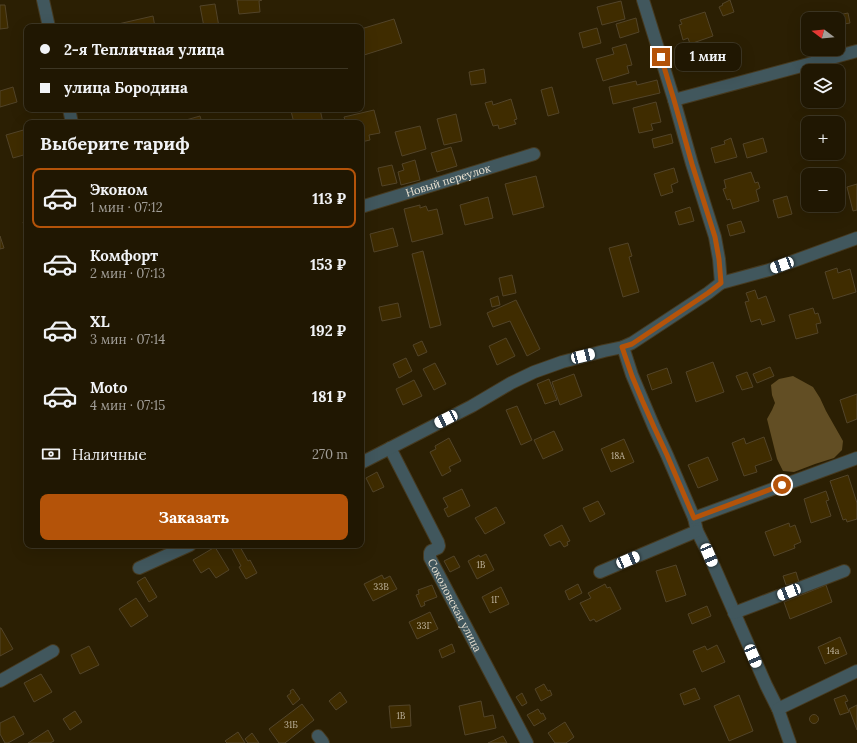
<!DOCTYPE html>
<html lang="ru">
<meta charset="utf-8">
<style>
body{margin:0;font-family:Lora,serif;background:#28200c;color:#f1f3f6;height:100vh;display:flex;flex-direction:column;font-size:15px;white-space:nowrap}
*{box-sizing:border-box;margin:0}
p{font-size:13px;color:#a29f99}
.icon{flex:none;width:22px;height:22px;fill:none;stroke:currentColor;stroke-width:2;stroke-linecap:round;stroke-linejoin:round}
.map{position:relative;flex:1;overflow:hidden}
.sheet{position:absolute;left:24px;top:120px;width:340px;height:428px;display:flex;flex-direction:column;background:#201702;border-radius:8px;box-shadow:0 4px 16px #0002,0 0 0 1px #3d3624}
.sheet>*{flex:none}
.guide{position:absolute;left:24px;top:24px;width:340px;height:88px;border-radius:8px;box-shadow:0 4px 16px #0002,0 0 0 1px #3d3624;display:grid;align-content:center;height:88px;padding:0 16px;background:#201702}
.needle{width:26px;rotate:286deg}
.controls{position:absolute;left:801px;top:12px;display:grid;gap:8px}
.controls a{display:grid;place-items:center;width:44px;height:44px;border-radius:8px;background:#201702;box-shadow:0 4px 16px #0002,0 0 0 1px #3d3624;font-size:20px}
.end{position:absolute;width:18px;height:18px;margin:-9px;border:5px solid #b45309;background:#fff;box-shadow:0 0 0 2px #fff}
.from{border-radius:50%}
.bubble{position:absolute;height:28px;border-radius:8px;background:#201702;box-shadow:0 4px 16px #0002,0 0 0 1px #3d3624;font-size:13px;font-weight:700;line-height:28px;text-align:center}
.car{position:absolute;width:12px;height:24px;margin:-12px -6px;border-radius:5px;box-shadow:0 0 3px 1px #0007;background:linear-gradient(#fff 24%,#345 0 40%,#fff 0 76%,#345 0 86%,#fff 0)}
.guide b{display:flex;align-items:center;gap:14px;height:38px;font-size:15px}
.guide b+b{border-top:1px solid #3d3624}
.guide i{width:10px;height:10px;background:#f1f3f6}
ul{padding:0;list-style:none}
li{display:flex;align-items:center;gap:12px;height:60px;margin:0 8px 6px;padding:0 8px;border:2px solid transparent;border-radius:8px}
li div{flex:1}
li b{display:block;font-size:15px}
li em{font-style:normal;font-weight:700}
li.on{border-color:#b45309}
li>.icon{width:36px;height:36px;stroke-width:1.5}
h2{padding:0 16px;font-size:18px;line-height:48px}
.pay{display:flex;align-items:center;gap:10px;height:44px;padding:0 16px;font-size:15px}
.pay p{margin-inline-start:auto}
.cta{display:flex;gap:8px;margin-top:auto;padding:8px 16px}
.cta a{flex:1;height:46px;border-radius:8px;background:#b45309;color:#fff;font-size:16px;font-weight:700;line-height:46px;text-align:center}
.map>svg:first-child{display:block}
.forest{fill:#624e24}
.building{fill:#3f2c00;stroke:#524429}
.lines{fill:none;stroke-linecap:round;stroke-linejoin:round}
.minor-casing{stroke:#463a20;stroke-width:14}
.minor{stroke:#41575d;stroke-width:12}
.route{stroke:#b45309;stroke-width:5}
.labels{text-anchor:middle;stroke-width:4;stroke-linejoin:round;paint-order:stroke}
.number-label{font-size:9px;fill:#bfb49e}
.street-label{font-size:11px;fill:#eae2d2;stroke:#211500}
</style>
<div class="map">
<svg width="857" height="743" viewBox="0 0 857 743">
<rect width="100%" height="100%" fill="#2b1f03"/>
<!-- forest -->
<path class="forest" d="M793,376L813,387L820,398L826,411L843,441L842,450L834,458L815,464L794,472L783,471L777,459L767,419L772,410L775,403L772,395L771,385L779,379Z"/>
<!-- building -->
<path class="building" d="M237,0H262L259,1L260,12L239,14Z
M730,0L734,12L723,16L719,7L723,5L722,4Z
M621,1L625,19L602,25L597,7Z
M215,4L219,27H204L200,6Z
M0,5H5L8,28L0,29Z
M705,12L713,36L690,44L688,38L683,40L679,25L682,24L680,20Z
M848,13L850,23L838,25V19H829V17Z
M153,16L155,27H105Z
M636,18L639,32L620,38L616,24Z
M394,19L402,43L361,56V29Z
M597,28L601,43L583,48L579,33Z
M626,44L632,65L627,66L629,73L603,81L596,59L614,54L612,48Z
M484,69L486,83L471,85L469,72Z
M657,80L660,93L613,104L609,87L636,81L637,85Z
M13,87L17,102L0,107V91Z
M552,87L559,113L548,116L541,90Z
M511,99L517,119L514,120L516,124L499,129L498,125L493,126L485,103L492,101L493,105Z
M656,102L661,122L651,124L653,130L639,133L633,108Z
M297,109H320L323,123H294L291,111Z
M374,110L380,133L369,135L370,140L361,142V123H346L344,117Z
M456,114L462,141L444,145L437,119Z
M200,116L202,123H179V122Z
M420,126L426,149L402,156L395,132Z
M27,129V154L13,158L6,135Z
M671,134L673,143L654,148L652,139Z
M731,138L737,157L715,163L711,148L725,144L724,141Z
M763,138L767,152L747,158L743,144Z
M451,147L457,166L437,172L431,153Z
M415,160L420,180L401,185L398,172L404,170L402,164Z
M392,165L397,183L382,186L378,168Z
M674,168L678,182L671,185L673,192L661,196L654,174Z
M751,172L755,183L758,182L760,188L756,190L759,201L733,209L730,199L727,200L723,189L726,188L724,180Z
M536,176L544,207L513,215L505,184Z
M857,184V210L853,211L847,187Z
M787,196L792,214L778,218L773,200Z
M488,197L493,218L465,225L460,205Z
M420,205V208L426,206L428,211L437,209L443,234L412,242L404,209Z
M690,207L694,221L679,225L675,212Z
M27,220V235L23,222Z
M741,221L745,232L730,236L727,225Z
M393,228L398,246L374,252L370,234Z
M0,236L4,248L0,249Z
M628,243L632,256L629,257L639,292L623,297L609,248Z
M423,251L441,325L430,328L412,254Z
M837,268L838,273L850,269L856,292L833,299L825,272Z
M512,275L516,293L503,296L499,278Z
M755,290L758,299L766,296L775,321L762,325L760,319L751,322L745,302L749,301L746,293Z
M498,296L500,305L492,307L490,299Z
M516,300L540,349L527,356L510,321L493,327L487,313Z
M398,303L401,317L382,321L379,307Z
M813,308L815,314L818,313L821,323L816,324L818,333L796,339L789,315Z
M506,338L515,356L497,365L489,346Z
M422,341L427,352L418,356L413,345Z
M406,358L412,371L399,378L393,364Z
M713,362L724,392L696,402L686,372Z
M435,363L446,384L434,390L423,369Z
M770,367L774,376L757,383L753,374Z
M667,368L672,383L652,390L647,375Z
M747,372L753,387L742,390L736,376Z
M574,374L582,396L560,405L552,382Z
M549,379L557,400L545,404L537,384Z
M414,380L422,396L403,405L396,389Z
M857,394V419L847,423L840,400Z
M517,406L532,440L521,445L506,410Z
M554,431L563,450L543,459L534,440Z
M764,437L772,460L755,466L757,472L744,476L732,443L744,438L746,444Z
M449,438L461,461L449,467L451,471L442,476L430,452L436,449L435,446Z
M624,439L634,462L611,472L601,449Z
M708,457L718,480L698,488L688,465Z
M377,472L384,487L373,492L366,478Z
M848,475L857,503V519L847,522L846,519L843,520L830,481Z
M462,489L470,506L448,517L444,509L448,507L443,498Z
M826,491L829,500L826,501L831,516L811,523L804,499Z
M598,501L605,514L590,522L583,508Z
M496,507L505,523L485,534L475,518Z
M789,523L790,527L795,525L801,542L794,545L795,548L774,556L765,532Z
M562,525L570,541L567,542L568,545L564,547L560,541L550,546L544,535Z
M235,545H239L248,561L250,560L257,573L246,579L239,567L241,566L231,547Z
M215,547L229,570L216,578L209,568L201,573L193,560Z
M486,554L494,570L477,579L468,561L479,555L480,557Z
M454,556L460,567L450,572L444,561Z
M676,565L686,595L666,602L656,571Z
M796,572L799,582L786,585L783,576Z
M382,575L384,579L390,576L397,589L373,601L364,584Z
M145,577L157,597L149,602L137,582Z
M578,584L582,593L569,600L565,591Z
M605,584L607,588L610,587L621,609L596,622L594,619L590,621L580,603L591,598L588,593Z
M432,585L437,597L424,602L425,605L421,607L416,595L419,594L418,590Z
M826,585L832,602L790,619L784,602Z
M501,587L509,604L490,613L482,597Z
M136,598L148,616L131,627L119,609Z
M707,606L711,616L692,624L688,614Z
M430,612L438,629L417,639L409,622Z
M0,628H1L13,649L0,656Z
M840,637L847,654L825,664L818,647Z
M452,644L455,652L442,658L439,650Z
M717,645L725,662L702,672L693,651L705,646L707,650Z
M89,646L99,665L80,674L71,655Z
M41,674L52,692L34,702L24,683Z
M544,684L548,691L550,690L552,695L541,701L535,689Z
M695,688L700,699L684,705L680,694Z
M293,689L300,699L293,705L287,696L291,693L290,691Z
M340,692L347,702L336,710L329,701Z
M522,693L527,703L522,706L516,697Z
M739,695L753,731L729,741L714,706Z
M845,695L848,701L845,702L849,712L840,715L834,699Z
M481,701L484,717L493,715L496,728L465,735L459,706Z
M302,704L314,720L285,743H279L269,729Z
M410,705L411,726L391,728L389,706Z
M857,705V730L849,709Z
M538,709L541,714L543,713L546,719L534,726L527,715Z
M75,711L82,722L70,730L63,719Z
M809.5 719a4.5 4.5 0 1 1 9 0a4.5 4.5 0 1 1-9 0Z
M14,716L24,734L8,743H5L0,734V723Z
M565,722L574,737L566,743H555L548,733Z
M48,730L54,741L50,743H28Z
M238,732L245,743H227L225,741Z
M252,733L259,743H248L245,739Z
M503,736L507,743H488Z"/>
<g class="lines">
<!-- minor casing -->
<g class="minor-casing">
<g id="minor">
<path d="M43,0L49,27"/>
<path d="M643,0L674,100L692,164L715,237L719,259L721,283"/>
<path d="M674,100L857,51"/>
<path d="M69,109L72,123"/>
<path id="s1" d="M361,207L534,154"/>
<path d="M623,347L632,375L654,427L667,455L694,518L697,531L709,555L766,685L778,709L790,743"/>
<path id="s2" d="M390,448L438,542L439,546L438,548L431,551L430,553V558L527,743"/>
<path d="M361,463L472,406L511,383L534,372L562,362L604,351L623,347L632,343L708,293L721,283L769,270L857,238"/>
<path d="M694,518L857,458"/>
<path d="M139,568L190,545"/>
<path d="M600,572L697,531"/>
<path d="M734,613L844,571"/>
<path d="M0,681L53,651"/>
<path d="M778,709L857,671"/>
<path d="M318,736L322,741L323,743"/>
</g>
</g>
<!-- minor -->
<use href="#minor" class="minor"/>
</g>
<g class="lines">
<!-- route -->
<path class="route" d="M661,57L674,100L692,164L715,237L719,259L721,283L708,293L632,344L622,347L632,376L642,400L654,427L667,455L694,518L782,485"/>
</g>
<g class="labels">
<!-- number labels -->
<g class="number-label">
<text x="618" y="459">18А</text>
<text x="481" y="568">1В</text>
<text x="381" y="590">33В</text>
<text x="495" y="603">1Г</text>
<text x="424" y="629">33Г</text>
<text x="833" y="654">14а</text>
<text x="401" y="719">1В</text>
<text x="291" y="728">31Б</text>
</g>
<!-- street labels -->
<g class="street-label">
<text dy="4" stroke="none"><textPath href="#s1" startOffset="91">Новый переулок</textPath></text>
<text dy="4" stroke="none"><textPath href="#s2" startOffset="180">Соколовская улица</textPath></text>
</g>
</g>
</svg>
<div class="controls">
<a><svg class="needle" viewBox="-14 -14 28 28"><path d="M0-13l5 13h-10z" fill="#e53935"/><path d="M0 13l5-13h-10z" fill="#a29f99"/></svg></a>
<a><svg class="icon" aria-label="layers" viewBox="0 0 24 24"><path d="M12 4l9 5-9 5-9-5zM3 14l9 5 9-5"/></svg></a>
<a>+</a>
<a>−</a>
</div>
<i class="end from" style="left:782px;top:485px"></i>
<i class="end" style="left:661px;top:57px"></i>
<div class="bubble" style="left:675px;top:43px;width:66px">1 мин</div>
<i class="car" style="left:782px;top:265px;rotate:250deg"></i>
<i class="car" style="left:583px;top:356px;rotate:76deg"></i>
<i class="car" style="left:446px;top:419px;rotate:244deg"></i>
<i class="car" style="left:709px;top:555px;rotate:157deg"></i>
<i class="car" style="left:628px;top:560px;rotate:67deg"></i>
<i class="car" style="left:789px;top:592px;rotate:249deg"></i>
<i class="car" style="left:753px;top:656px;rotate:157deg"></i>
<div class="guide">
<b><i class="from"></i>2-я Тепличная улица</b>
<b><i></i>улица Бородина</b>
</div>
<section class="sheet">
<h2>Выберите тариф</h2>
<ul>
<li class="on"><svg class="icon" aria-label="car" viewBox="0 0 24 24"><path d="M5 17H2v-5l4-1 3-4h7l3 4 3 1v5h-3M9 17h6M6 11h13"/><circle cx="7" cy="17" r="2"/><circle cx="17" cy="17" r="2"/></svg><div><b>Эконом</b><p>1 мин · 07:12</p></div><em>113 ₽</em></li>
<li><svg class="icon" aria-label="car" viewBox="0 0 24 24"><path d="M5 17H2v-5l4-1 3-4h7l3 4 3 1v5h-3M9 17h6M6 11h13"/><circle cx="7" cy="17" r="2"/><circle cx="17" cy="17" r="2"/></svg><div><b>Комфорт</b><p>2 мин · 07:13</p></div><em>153 ₽</em></li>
<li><svg class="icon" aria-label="car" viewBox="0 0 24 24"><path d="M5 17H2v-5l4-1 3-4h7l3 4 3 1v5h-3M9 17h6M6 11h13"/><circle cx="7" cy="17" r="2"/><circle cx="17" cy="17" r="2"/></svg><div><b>XL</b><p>3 мин · 07:14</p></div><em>192 ₽</em></li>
<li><svg class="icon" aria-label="car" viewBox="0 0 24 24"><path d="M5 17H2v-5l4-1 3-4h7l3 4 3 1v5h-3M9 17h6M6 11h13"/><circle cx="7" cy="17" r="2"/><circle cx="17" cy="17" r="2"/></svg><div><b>Moto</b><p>4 мин · 07:15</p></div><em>181 ₽</em></li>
</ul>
<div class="pay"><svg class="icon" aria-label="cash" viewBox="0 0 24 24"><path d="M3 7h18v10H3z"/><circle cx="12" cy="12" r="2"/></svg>Наличные<p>270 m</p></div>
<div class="cta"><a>Заказать</a></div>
</section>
</div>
